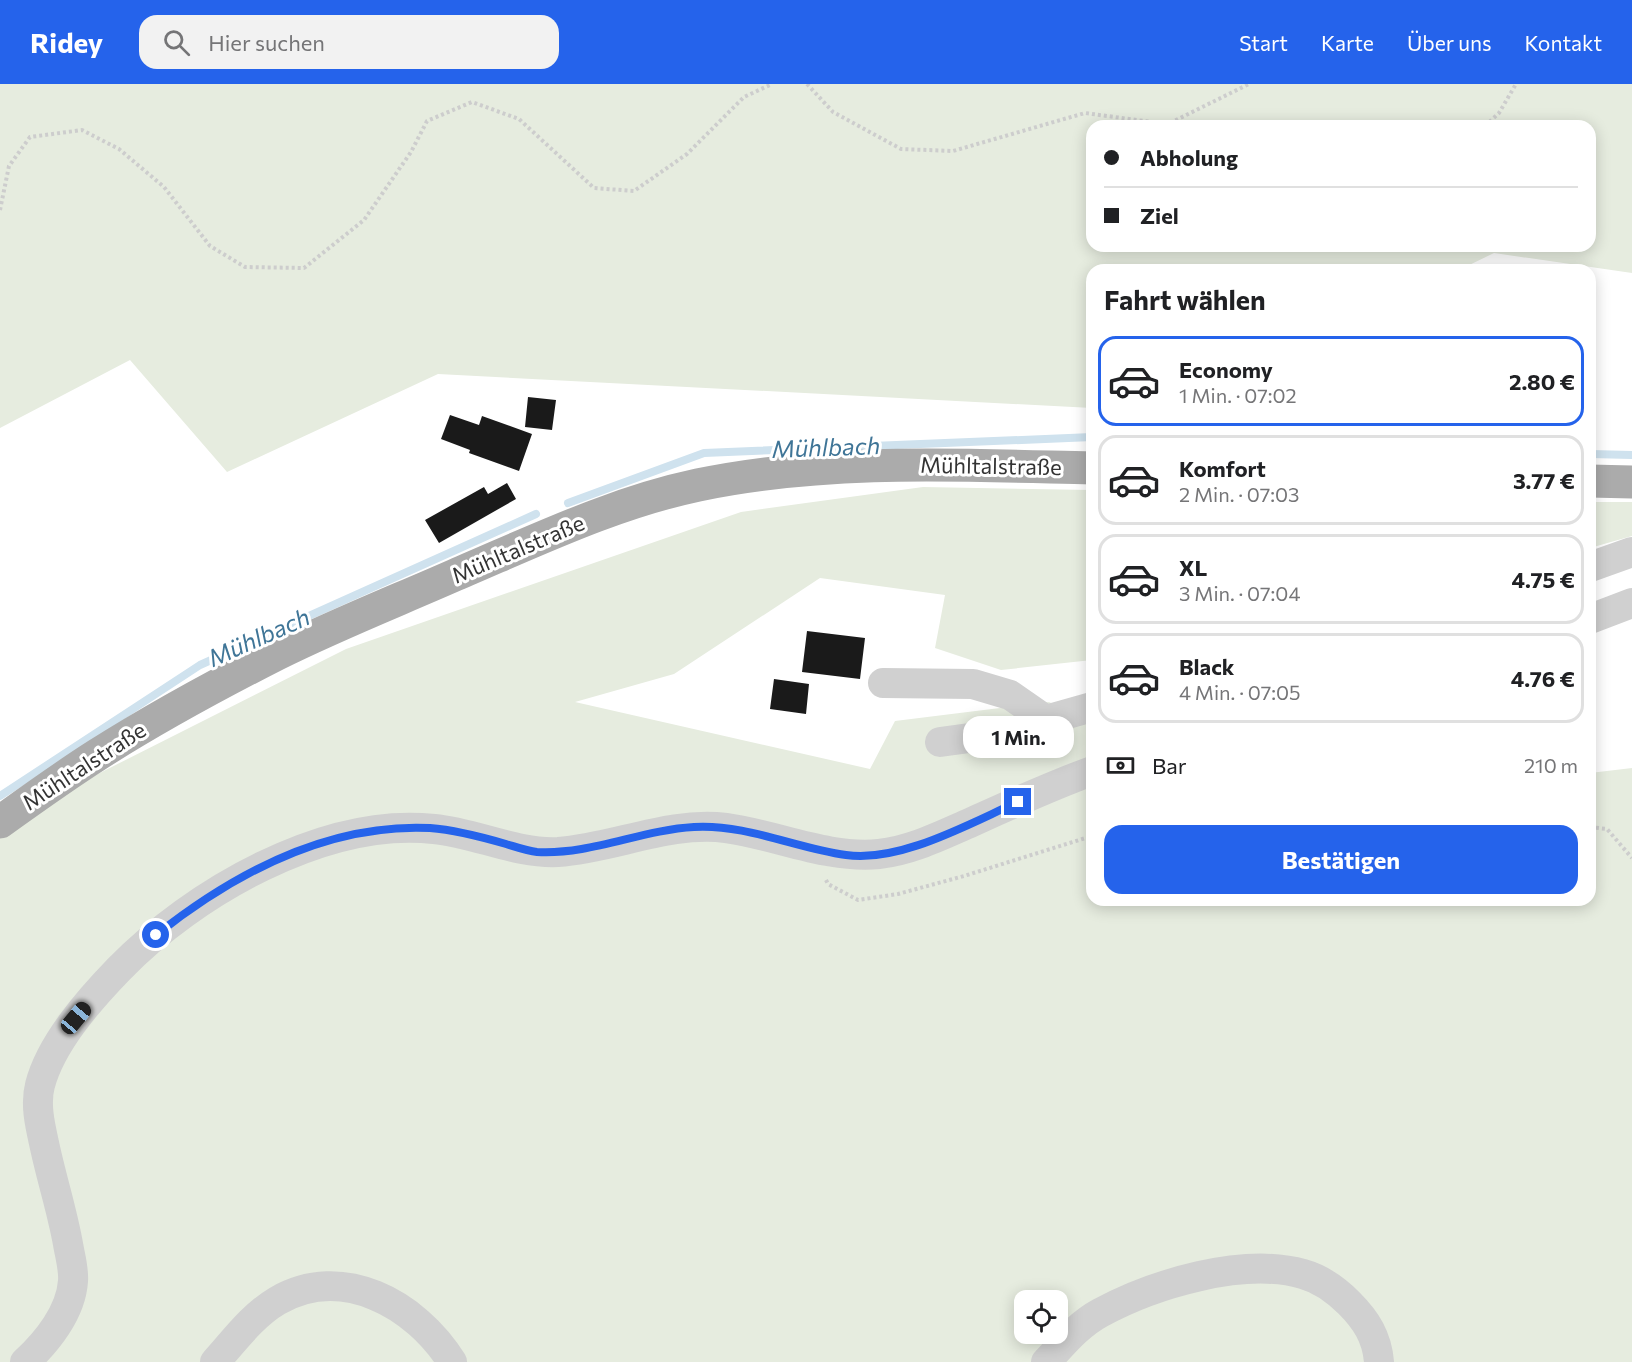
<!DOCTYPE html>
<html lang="de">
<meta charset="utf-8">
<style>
body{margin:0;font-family:Commissioner,sans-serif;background:#f2f2f2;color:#202124;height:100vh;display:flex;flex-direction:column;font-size:22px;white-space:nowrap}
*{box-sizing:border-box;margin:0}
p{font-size:20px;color:#757577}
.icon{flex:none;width:33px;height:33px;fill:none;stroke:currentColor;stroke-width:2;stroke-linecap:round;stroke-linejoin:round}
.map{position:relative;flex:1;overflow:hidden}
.sheet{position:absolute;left:1086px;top:180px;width:510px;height:642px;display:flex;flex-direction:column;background:#fff;border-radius:18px;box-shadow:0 3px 15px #0003}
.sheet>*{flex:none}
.banner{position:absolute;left:1086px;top:36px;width:510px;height:132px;border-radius:18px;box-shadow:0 3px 15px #0003;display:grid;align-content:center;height:132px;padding:0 18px;background:#fff}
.fabs{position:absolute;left:1014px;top:1206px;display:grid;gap:12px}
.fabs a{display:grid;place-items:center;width:54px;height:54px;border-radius:12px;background:#fff;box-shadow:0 3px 15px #0003;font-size:30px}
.end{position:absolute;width:27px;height:27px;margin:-14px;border:8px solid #2563eb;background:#fff;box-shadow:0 0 0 3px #fff}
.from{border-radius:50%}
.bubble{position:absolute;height:42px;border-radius:18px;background:#fff;box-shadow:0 3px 15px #0003;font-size:20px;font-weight:700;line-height:42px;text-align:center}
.car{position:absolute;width:18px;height:36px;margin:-18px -9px;border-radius:8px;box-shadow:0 0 4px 2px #0007;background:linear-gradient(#222 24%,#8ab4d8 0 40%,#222 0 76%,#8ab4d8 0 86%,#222 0)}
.banner b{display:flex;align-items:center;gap:21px;height:57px;font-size:22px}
.banner b+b{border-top:2px solid #e0e0e0}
.banner i{width:15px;height:15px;background:#202124}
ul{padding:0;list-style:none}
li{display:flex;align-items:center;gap:18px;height:90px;margin:0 12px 9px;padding:0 6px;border:3px solid #e0e0e0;border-radius:18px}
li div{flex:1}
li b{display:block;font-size:22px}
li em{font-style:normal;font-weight:700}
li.selected{border-color:#2563eb}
li>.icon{width:54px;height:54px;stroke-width:1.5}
h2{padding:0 18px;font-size:27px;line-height:72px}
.pay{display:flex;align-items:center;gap:15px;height:66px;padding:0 18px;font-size:22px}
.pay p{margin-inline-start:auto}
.primary-button{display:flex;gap:12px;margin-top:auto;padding:12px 18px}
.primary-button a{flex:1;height:69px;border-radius:18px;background:#2563eb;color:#fff;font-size:24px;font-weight:700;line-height:69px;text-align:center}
header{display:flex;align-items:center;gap:36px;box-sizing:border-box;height:84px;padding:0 30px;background:#2563eb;color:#fff}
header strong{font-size:28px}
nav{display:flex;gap:33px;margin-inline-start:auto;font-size:21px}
.search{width:420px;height:54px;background:#f2f2f2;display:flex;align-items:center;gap:15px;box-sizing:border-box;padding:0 21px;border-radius:18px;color:#757577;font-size:22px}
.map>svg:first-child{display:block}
.green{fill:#e6ecdf;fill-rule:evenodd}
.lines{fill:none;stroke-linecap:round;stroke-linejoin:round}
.stream{stroke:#cfe2ee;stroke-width:8}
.building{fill:#1a1a1a}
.path{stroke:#cdcdcd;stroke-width:4;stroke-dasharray:3 3;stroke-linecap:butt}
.minor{stroke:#d0d0d0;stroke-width:30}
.major{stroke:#ababab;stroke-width:33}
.route{stroke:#2563eb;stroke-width:8}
.labels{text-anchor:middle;stroke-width:6;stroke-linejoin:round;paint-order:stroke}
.street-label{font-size:22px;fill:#333;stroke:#fff}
.water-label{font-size:24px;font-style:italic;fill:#3f7597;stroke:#fff}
</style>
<header>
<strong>Ridey</strong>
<div class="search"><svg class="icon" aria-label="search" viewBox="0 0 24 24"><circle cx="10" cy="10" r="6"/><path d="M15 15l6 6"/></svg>Hier suchen</div>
<nav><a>Start</a><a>Karte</a><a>Über uns</a><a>Kontakt</a></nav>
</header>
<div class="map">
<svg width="1632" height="1278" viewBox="0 0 1632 1278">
<rect width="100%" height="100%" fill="#fff"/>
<!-- green -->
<path class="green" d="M0,0H1632V189L1494,169L1459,186H1092V324L438,290L227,388L130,276L0,344ZM1092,42H1590V162H1092Z
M923,403L1092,406V576L1001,586L935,564L945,511L820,494L674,590L575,618L870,685L895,637L1049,618L1092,638V816H1590V689L1632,684V1278H0V754L60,709L346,565L741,428ZM1024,1216H1058V1250H1024Z
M1590,418H1632V452L1590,464Z"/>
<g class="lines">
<!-- stream -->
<path class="stream" d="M1590,370L1632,371
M568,419L704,369L1092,353
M0,712L200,581L536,430"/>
</g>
<!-- building -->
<path class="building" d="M528,313L556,316L552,346L525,343Z
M450,331L479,341L482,332L532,350L519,387L469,369L470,366L441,355Z
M507,399L516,415L439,459L425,436L484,403L488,410Z
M807,547L865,554L860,595L802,588Z
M774,595L809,600L806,630L770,625Z"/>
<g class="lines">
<!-- path -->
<path class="path" d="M807,0L833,28L901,65L953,67L1085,29L1181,42
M1170,39L1249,0
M1485,42L1499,29L1516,0
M0,126L9,82L30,53L82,46L119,65L164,103L210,162L245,183L304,184L364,136L411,68L427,37L472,18L519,35L594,104L634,107L687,70L744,13L772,0
M1590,743L1607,745L1632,774
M826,796L828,800L858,816L898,810L964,792L1092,752"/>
<!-- minor -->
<path class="minor" d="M1590,483L1632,468
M1590,535L1632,519
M883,599L973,600L1010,611L1046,636L1092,623
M940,658L1021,647L1046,636
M25,1278C47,1258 71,1228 73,1197C74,1185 70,1172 68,1160C62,1126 51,1093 44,1059C40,1041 35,1020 40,1001C51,959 89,916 119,885C193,809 324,733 434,745C476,749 516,770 558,768C615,764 668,737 726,744C777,751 827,775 879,770C908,767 936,754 963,742C1005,723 1048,703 1092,687
M215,1278C234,1257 252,1232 277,1217C342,1179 416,1220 452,1278
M1046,1278C1063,1260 1078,1241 1100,1229C1153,1200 1243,1173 1303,1190C1321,1195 1336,1206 1349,1219C1366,1236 1377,1253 1379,1278"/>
<!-- major -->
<path class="major" d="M1590,397L1632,398
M0,738C32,715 64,692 97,671C155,634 216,601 277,570C335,541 396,517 455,491C535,457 613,419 698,401C828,374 960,381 1092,384"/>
</g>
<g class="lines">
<!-- route -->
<path class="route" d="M156,851C233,790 328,739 430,744C456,746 482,753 506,760C516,763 527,767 537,768C591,771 641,746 694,743C747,740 795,764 846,771C900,779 970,739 1018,718"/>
</g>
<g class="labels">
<!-- street labels -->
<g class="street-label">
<text transform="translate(991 382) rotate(1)" y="8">Mühltalstraße</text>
<text transform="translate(518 465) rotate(-23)" y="8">Mühltalstraße</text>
<text transform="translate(84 682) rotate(-33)" y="8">Mühltalstraße</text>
</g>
<!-- water labels -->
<g class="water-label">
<text transform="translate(826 364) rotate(-2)" y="8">Mühlbach</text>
<text transform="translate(259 554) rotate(-24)" y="8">Mühlbach</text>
</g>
</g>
</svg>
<div class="fabs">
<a><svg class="icon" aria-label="locate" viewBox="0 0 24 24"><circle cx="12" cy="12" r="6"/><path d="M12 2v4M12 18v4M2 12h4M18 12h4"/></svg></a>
</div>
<i class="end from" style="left:156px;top:851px"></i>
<i class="end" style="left:1018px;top:718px"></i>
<div class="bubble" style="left:963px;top:632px;width:111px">1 Min.</div>
<i class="car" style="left:76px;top:934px;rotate:40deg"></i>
<div class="banner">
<b><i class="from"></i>Abholung</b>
<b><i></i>Ziel</b>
</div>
<section class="sheet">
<h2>Fahrt wählen</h2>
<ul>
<li class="selected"><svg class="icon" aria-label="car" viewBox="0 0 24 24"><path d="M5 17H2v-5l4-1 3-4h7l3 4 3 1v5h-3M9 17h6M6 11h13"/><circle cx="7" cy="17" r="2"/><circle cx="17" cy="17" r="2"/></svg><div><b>Economy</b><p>1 Min. · 07:02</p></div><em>2.80 €</em></li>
<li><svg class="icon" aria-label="car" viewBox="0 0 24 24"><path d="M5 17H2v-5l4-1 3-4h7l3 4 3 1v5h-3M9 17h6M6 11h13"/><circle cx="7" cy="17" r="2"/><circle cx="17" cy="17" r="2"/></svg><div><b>Komfort</b><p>2 Min. · 07:03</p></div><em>3.77 €</em></li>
<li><svg class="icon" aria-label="car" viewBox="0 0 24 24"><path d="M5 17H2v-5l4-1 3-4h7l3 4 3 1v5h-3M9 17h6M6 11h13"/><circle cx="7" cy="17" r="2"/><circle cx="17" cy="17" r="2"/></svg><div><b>XL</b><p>3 Min. · 07:04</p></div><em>4.75 €</em></li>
<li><svg class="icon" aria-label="car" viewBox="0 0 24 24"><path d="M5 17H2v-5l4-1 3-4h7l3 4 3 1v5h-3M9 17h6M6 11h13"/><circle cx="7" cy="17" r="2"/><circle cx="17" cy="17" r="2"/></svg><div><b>Black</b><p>4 Min. · 07:05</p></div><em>4.76 €</em></li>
</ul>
<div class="pay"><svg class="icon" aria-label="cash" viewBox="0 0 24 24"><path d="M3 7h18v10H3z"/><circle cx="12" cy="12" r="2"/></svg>Bar<p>210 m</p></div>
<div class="primary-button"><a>Bestätigen</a></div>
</section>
</div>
